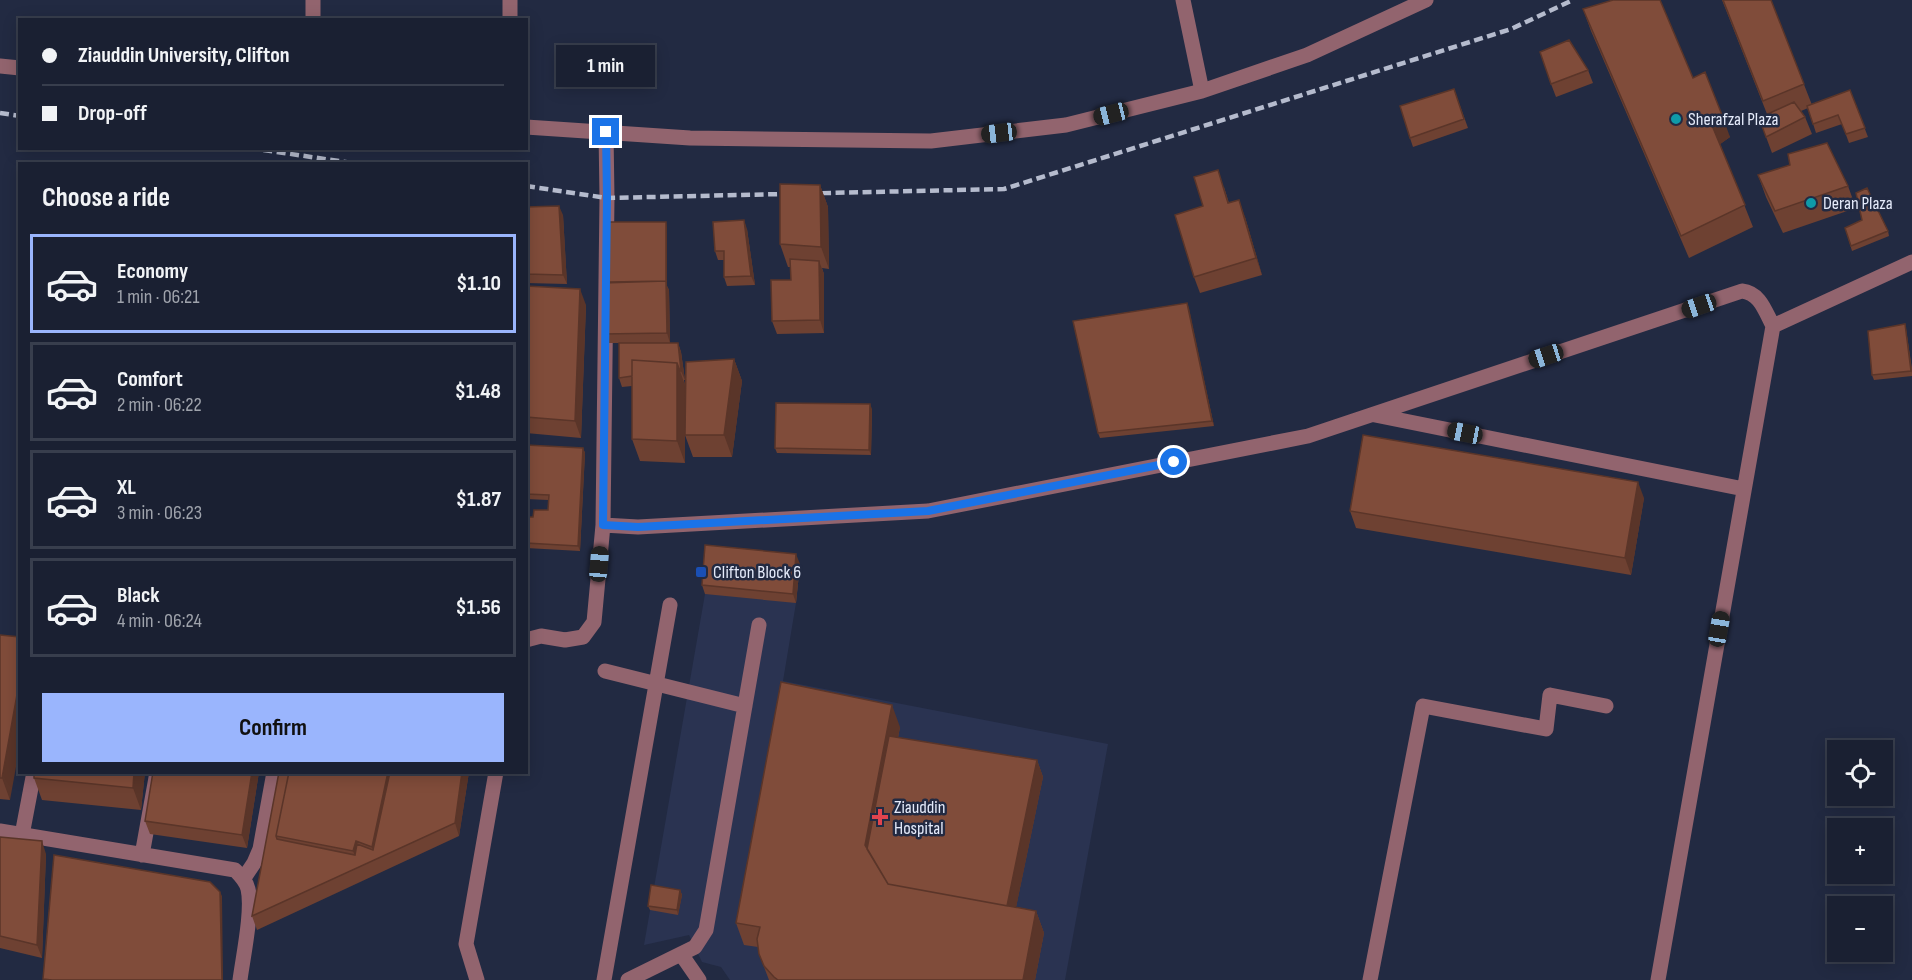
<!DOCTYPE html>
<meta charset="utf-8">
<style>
body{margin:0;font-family:"Sofia Sans Condensed",sans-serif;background:#272d3e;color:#f1f3f6;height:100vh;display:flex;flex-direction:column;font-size:22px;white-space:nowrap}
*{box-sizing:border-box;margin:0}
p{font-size:20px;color:#9fa3ac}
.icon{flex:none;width:33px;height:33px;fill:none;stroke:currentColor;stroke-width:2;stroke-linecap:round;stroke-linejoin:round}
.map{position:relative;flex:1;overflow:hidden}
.side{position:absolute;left:18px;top:162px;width:510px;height:612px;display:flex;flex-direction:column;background:#1a2032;border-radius:0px;box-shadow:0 3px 15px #0003,0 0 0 2px #383e4d}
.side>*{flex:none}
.guide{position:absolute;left:18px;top:18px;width:510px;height:132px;border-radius:0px;box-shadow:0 3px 15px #0003,0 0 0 2px #383e4d;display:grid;align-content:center;height:132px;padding:0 24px;background:#1a2032}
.controls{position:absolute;left:1827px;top:740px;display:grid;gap:12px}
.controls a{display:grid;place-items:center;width:66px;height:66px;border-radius:0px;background:#1a2032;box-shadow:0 3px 15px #0003,0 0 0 2px #383e4d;font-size:30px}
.end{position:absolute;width:27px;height:27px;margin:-14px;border:8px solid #1a73e8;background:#fff;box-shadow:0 0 0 3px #fff}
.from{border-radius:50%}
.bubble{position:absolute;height:42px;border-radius:0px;background:#1a2032;box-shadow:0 3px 15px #0003,0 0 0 2px #383e4d;font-size:20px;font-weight:700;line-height:42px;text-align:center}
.car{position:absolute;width:18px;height:36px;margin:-18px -9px;border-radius:8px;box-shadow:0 0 4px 2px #0007;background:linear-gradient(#222 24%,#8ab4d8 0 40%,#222 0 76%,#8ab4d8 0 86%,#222 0)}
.guide b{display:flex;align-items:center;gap:21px;height:57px;font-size:22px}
.guide b+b{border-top:2px solid #383e4d}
.guide i{width:15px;height:15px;background:#f1f3f6}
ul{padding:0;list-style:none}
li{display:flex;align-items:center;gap:18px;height:99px;margin:0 12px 9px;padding:0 12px;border:3px solid #383e4d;border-radius:0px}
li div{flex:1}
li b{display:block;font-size:22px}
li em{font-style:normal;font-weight:700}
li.on{border-color:#9ab5fd}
li>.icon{width:54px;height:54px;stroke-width:1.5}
h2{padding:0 24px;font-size:27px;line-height:72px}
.button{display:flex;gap:12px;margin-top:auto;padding:12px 24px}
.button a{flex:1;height:69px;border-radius:0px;background:#9ab5fd;color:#111;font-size:24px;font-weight:700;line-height:69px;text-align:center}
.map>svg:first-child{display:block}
.built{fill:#2a3351}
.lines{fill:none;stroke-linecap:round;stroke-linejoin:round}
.minor{stroke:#92646e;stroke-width:15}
.rail{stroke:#b5bbcd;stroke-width:4.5;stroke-dasharray:9 4.5;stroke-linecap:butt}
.wall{fill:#6e4132}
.shaded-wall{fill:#5a3529}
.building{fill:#804c3a;stroke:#5a3529;stroke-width:1.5}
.route{stroke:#1a73e8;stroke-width:8}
.culture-dot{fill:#0f9aa8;stroke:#222a42;stroke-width:2}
.transit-dot{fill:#1a4fb4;stroke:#222a42;stroke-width:2}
.health-dot{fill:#e0444e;stroke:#222a42;stroke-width:2}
.labels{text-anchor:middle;stroke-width:5;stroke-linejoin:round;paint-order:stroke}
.poi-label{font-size:18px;fill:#e5ebfb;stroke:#222a42;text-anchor:start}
</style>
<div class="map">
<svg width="1912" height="980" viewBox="0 0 1912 980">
<rect width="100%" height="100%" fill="#222a42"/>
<!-- built -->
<path class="built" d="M709,554L800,564L796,603L783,681L1108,744L1065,980H730L721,967L702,962L689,935L644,945L705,594Z"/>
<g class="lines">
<!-- minor -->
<path class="minor" d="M313,0V20
M1183,0L1202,91
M510,20V0
M0,66L20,68
M526,127L690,138L931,141L1066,125L1202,91L1307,55L1426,0
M1375,415L1744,489
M603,525L607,198L606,132
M526,640L541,636L565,640L583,637L594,622L603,525L638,527L928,511L1308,436L1742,291C1760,293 1765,311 1773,326
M605,671L745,706
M0,831L235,870C241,876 246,881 248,889C253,910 243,957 240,980
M22,835L34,772
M142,855L157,772
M244,878L254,863L260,849L274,772
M681,954L699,980
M477,980L466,944L496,772
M604,980L670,605
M628,980L695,947L706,930L759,625
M1370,980L1423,706L1546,729L1550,695L1606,706
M1658,980L1773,326L1912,262"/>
<!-- rail -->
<path class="rail" d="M0,113L20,116
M250,148L359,164
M526,186L607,198L1004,189L1511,29L1573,0"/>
</g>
<!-- wall -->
<path class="wall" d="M1722,0H1771L1812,105L1850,90L1868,137L1849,143L1842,124L1816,133L1808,108L1801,111L1805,117L1812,134L1772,153L1759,118L1767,114Z
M1583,9L1693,78L1730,137L1720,144L1753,227L1689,258L1591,31Z
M1588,70L1593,83L1556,97L1551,84Z
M1454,89L1468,128L1413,147L1410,138Z
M1758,175L1848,186L1856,208L1783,233L1766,197Z
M820,185L828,207L829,269L822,268L824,274V333L777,334L772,321L791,280L790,267H788L780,244Z
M1224,187L1229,203L1245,217L1262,275L1200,293L1194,277L1203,206Z
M526,207L563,215L567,284L526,283Z
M1862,220L1888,231L1889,236L1852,251L1845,228Z
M667,227V286L669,290L670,343H606L603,334L609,283Z
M747,229L755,285L727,286L724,277V260H718L715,251Z
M526,286L586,305L581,438L526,433Z
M1187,303L1214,426L1100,438L1098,433Z
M1905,324L1906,329L1912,369V376L1874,380L1872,375Z
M678,343L681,352L685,380H684L685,385V463L640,461L632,439V386L622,387L619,378Z
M734,359L742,381L732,457H693L685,435Z
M872,409L871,455L777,453L775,448Z
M526,445L583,448L585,453L580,551L526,548V517H533L548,510V500L526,499Z
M1644,498L1631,575L1356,528L1350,511Z
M800,564L796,603L705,594L702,585Z
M0,635L10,800L0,799Z
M900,727L898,738L1037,760L1043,777L1016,907L1036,911L1044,933L1035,980H769L759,954L758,947L744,945L736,923Z
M145,772L141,810L42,800L34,778Z
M153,772H259L247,848L150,834L145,821Z
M279,772H469L459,836L257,930L252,916Z
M0,837L46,854L42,958L0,948Z
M680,890L682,895L678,915L650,910L648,906Z"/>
<!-- shaded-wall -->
<path class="shaded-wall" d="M1722,115L1730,137L1719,145L1711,123Z
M820,185L828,207L829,269L821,247Z
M1239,200L1245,217L1262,275L1256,258Z
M559,206L563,215L567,284L563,275Z
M744,220L747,229L755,285L751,276Z
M666,222L667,227V286L669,290L670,343L667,333Z
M819,261L824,274V333L820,320Z
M580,289L586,305L581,438L575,421Z
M1187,303L1189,308L1214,426L1212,421Z
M1905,324L1906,329L1912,373L1911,371Z
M678,343L681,352L685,380L681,371Z
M734,359L742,381L732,457L724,435Z
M677,363L685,385V463L677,441Z
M870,404L872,409L871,455L869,450Z
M583,448L585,453L580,551L578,546Z
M1638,482L1644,498L1631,575L1625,558Z
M796,554L800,564L796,603L793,594Z
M20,678V745L10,800L2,778Z
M892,705L900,727L874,862L865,845Z
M1037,760L1043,777L1012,927L1006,910Z
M134,772H145L141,810L133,788Z
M252,772H259L247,848L242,835Z
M388,772H397L376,859L372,847Z
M462,772H469L459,836L455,823Z
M42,841L46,854L42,958L37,945Z
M356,841L362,857L359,868L353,851Z
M680,890L682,895L678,915L677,910Z
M220,892L222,896L223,980H222Z
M1036,911L1044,933L1035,980H1023Z"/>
<!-- building -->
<path class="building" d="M1613,0H1660L1693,78L1705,72L1722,115L1711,123L1745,205L1681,236L1583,9Z
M1723,0H1771L1804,84L1763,101Z
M1569,40L1588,70L1551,84L1540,52Z
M1454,89L1464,119L1410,138L1400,106Z
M1850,90L1865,128L1846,134L1838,115L1813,124L1807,106Z
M1794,102L1805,117L1766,137L1759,118Z
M1827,143L1848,186L1775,211L1758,175L1790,165L1788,154Z
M1218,170L1228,203L1239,200L1256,258L1194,277L1175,215L1203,206L1194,177Z
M780,184L820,185L821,247L780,244Z
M1867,188L1888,231L1851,246L1845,228L1862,220L1856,193Z
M559,206L563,275L526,274V207Z
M744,220L751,276L724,277V251H715L713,222Z
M609,222H666V282V281L609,282Z
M790,259L819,261L820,320L772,321L771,280H791Z
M666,281L667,333L603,334V283Z
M526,286L580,289L575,421L526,417Z
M1187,303L1212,421L1098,433L1073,321Z
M1905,324L1911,371L1872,375L1868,331Z
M619,343H678L681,371H680L677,363L632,360V376L619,378Z
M734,359L724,435H685L686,362Z
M632,360L677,363V441L632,439Z
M776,403L870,404L869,450L775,448Z
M1363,435L1638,482L1625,558L1350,511Z
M526,445L583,448L578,546L526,543V517H533L534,510H548L549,495L526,494Z
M705,545L796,554L793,594L702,585Z
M0,635L20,637V678L2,778H0Z
M781,682L892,705L865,845L888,884L1036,911L1023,980H778L774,977L764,966L759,954L757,939L760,927L736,923Z
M889,736L1037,760L1007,906L888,884L867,849Z
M34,772H134L133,788L34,778Z
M153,772H252L242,835L145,821Z
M279,772H289L276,836L277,839L355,855L357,844L373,850L390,772H462L455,823L252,916Z
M289,772H388L372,847L356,841L353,851L276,836Z
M0,837L42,841L37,945L0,936Z
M54,855L210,882L220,892L222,980H52L43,979Z
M651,885L680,890L677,910L648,906Z"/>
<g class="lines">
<!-- route -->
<path class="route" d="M606,132L607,198L603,525L638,527L928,511L1174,462"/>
</g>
<!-- markers -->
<g class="culture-dot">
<circle cx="1676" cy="119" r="6"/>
<circle cx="1811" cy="203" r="6"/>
</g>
<rect class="transit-dot" x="695" y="566" width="12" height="12" rx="3"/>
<path class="health-dot" d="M877 808h6v6h6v6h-6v6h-6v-6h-6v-6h6z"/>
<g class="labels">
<!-- poi labels -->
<g class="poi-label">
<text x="1688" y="125">Sherafzal Plaza</text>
<text x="1823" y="209">Deran Plaza</text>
<text x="713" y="578">Clifton Block 6</text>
<text x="894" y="813">Ziauddin<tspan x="894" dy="21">Hospital</tspan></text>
</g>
</g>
</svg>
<div class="controls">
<a><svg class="icon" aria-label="locate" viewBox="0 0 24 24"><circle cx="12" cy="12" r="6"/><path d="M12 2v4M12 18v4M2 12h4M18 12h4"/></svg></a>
<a>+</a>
<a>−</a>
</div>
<i class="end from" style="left:1174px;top:462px"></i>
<i class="end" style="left:606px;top:132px"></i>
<div class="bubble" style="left:556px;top:45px;width:99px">1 min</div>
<i class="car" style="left:1111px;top:114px;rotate:256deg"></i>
<i class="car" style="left:999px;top:133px;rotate:263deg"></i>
<i class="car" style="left:1699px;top:306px;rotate:251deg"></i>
<i class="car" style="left:1546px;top:356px;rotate:252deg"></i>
<i class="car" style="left:1465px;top:433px;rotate:281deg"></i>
<i class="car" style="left:599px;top:564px;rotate:5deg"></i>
<i class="car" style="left:1719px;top:629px;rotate:10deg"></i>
<div class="guide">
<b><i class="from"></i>Ziauddin University, Clifton</b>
<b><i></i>Drop-off</b>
</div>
<section class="side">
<h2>Choose a ride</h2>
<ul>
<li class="on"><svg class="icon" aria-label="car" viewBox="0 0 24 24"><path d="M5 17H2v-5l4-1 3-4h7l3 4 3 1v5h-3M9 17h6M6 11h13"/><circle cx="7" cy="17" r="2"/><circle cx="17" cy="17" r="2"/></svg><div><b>Economy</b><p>1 min · 06:21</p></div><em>$1.10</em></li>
<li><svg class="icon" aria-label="car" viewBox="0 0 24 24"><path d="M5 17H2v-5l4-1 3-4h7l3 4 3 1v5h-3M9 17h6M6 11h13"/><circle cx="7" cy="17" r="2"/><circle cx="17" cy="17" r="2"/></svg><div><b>Comfort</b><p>2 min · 06:22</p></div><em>$1.48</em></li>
<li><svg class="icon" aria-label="car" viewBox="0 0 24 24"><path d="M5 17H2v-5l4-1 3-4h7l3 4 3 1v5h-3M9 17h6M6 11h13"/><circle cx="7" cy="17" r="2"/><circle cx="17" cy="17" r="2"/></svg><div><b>XL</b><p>3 min · 06:23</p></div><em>$1.87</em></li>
<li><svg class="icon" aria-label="car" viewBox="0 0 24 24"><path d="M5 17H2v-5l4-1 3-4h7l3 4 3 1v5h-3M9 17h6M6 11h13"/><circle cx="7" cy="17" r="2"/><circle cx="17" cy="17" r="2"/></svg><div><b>Black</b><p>4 min · 06:24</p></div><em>$1.56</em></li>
</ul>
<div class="button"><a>Confirm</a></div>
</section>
</div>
